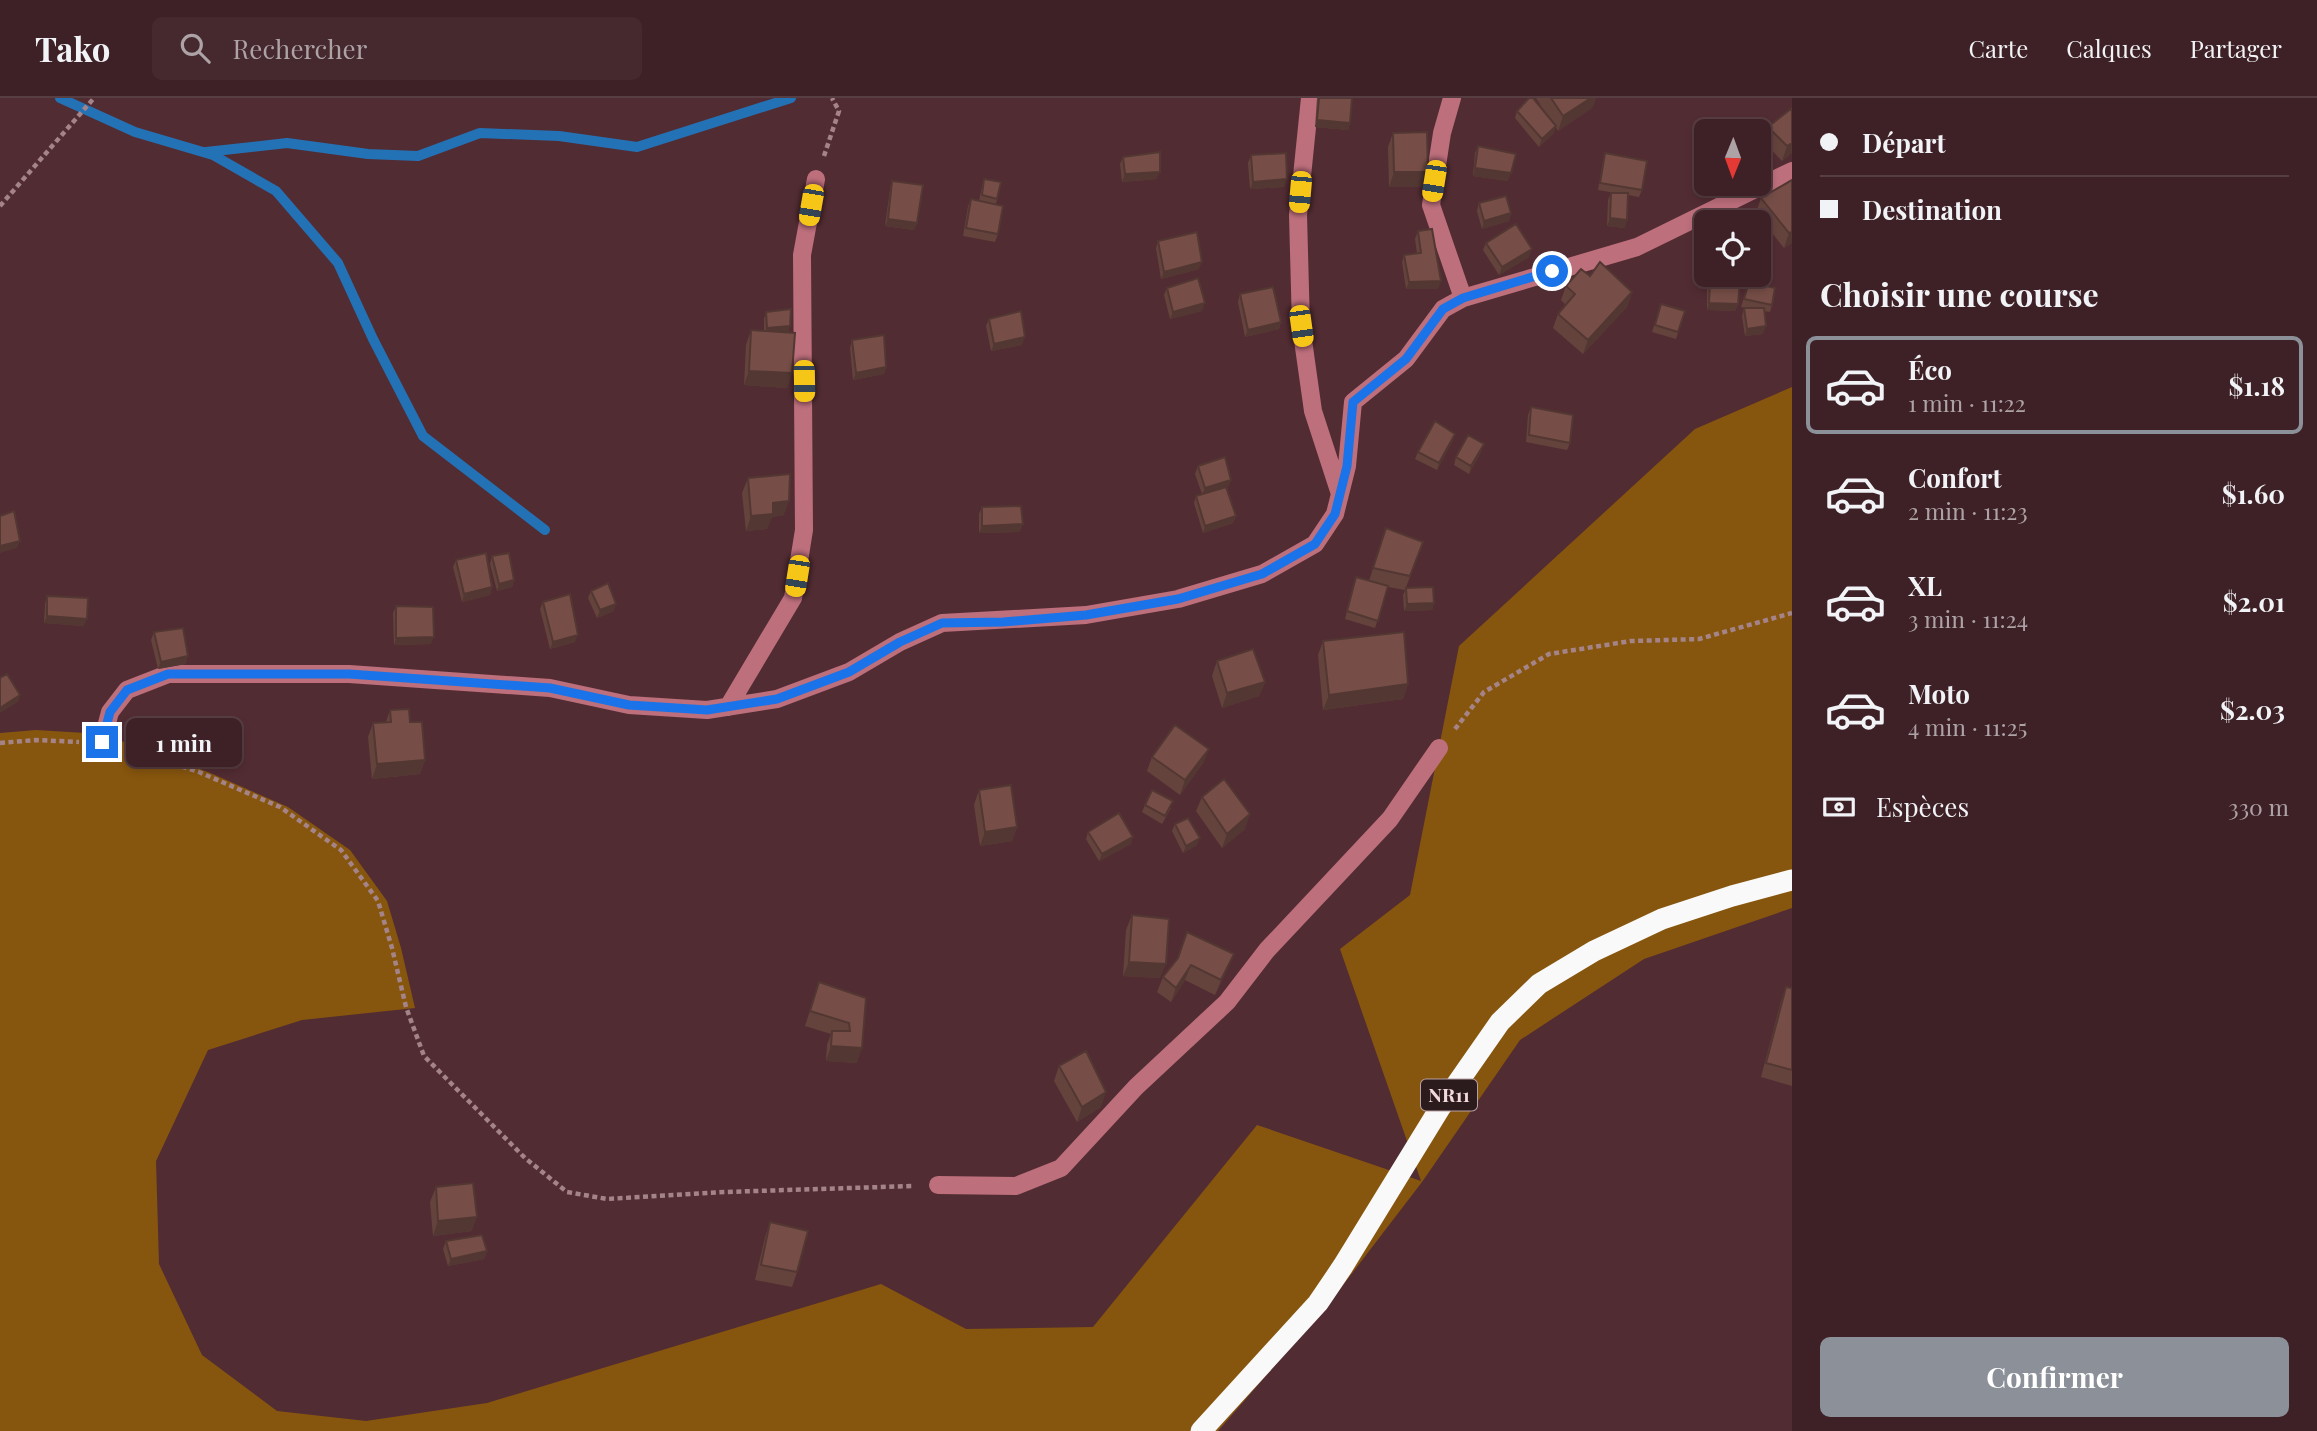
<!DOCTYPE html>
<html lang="fr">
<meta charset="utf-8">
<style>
body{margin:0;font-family:"Playfair Display",serif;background:#45292e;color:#f1f3f6;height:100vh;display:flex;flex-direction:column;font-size:26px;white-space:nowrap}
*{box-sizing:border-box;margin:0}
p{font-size:23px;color:#ada3a7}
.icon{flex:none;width:38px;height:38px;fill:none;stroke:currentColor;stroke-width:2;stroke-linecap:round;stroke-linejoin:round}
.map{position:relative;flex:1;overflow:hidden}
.side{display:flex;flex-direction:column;background:#3e2126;width:525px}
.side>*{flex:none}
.banner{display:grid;align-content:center;height:154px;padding:0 28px;background:#3e2126}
.needle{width:46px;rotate:181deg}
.controls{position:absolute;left:1694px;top:21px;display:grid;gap:14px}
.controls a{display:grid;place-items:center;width:77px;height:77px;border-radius:10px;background:#3e2126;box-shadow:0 4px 10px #0003,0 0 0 2px #573e43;font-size:35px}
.end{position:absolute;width:32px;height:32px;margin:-16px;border:9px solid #1a73e8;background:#fff;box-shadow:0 0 0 4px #fff}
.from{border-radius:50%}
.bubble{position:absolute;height:49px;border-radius:10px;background:#3e2126;box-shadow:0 4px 10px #0003,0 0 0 2px #573e43;font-size:23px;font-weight:700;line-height:49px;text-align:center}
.car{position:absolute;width:21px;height:42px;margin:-21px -10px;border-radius:9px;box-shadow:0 0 5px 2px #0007;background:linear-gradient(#f5c518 24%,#345 0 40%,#f5c518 0 76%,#345 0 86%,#f5c518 0)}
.banner b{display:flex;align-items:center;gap:24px;height:66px;font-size:26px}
.banner b+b{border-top:2px solid #573e43}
.banner i{width:18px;height:18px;background:#f1f3f6}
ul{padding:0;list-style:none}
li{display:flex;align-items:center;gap:21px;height:98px;margin:0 14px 10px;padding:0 14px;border:4px solid transparent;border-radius:10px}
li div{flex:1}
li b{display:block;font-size:26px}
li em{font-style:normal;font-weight:700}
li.current{border-color:#8c9099}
li>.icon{width:63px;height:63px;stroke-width:1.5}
h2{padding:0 28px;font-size:32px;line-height:84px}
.pay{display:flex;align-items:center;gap:18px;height:77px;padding:0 28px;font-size:26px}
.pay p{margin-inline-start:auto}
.primary-button{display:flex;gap:14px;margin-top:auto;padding:14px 28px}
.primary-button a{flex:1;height:80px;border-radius:10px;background:#8c9099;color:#fff;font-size:28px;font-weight:700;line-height:80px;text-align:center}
header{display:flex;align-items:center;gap:42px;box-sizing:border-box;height:98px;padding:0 35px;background:#3e2126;border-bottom:2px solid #573e43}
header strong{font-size:33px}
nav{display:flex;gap:38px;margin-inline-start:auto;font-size:24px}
.search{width:490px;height:63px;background:#45292e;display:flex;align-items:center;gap:18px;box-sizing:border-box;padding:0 24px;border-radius:10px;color:#ada3a7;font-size:26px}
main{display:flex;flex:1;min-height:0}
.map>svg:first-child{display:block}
.green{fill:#87560e}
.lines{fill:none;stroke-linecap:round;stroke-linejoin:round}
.stream{stroke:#2472b6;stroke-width:10}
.path{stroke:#a48489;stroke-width:4.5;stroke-dasharray:5 3.5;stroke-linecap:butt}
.minor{stroke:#bd6f7c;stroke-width:18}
.highway{stroke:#f9f9f9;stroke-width:21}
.wall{fill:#65433d}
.shaded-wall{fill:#533732}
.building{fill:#764e47;stroke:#533732;stroke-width:2}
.route{stroke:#1a73e8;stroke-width:9}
.labels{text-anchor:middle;stroke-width:5;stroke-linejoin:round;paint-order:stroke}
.shield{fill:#2c1b1d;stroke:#b7a0a3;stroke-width:2}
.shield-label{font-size:19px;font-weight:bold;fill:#f3d9dc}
</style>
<header>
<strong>Tako</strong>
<div class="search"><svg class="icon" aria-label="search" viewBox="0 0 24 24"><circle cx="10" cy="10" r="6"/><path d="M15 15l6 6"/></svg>Rechercher</div>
<nav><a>Carte</a><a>Calques</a><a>Partager</a></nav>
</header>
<main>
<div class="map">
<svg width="1792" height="1333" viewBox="0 0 1792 1333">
<rect width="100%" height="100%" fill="#522c33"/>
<!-- green -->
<path class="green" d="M1792,289V810L1644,861L1520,942L1422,1084L1330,1204L1218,1333H0V635L36,632L102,636L208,674L288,709L350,752L387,803L401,850L415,910L302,922L208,952L156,1063L159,1166L202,1257L277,1313L366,1323L487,1305L881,1186L966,1231L1093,1229L1257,1027L1421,1083L1340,851L1410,797L1459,548L1695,331Z"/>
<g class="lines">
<!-- stream -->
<path class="stream" d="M60,0L135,34L213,57L276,93L338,165L373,241L423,338L545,432
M206,54L287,45L368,56L418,58L480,35L559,38L637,49L791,0"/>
<!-- path -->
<path class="path" d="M824,58L839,13L832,0
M0,108L94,0
M1455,631L1484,594L1549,556L1631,543L1699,541L1792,515
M0,645L36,642L79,644
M125,651L199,674L280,709L341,752L378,803L392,850L406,909L424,958L525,1060L567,1094L607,1101L725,1094L913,1088"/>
<!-- minor -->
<path class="minor" d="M1310,0L1298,117L1301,228L1313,313L1340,396
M1452,0L1442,35L1431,107L1463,200
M728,609L793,500L804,432L802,157L816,81
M102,644L110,614L127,592L168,576H349L550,590L629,607L707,612L777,601L849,574L900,544L942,525L1086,517L1178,501L1262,476L1315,446L1335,416L1347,368L1353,304L1406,261L1443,211L1463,200L1637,149L1792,73
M938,1087L1016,1088L1061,1070L1136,989L1227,904L1267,852L1390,721L1439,650"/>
<!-- highway -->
<path class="highway" d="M1201,1333L1318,1205L1343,1168L1440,1010L1500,924L1539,886L1594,853L1662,821L1732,798L1792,782"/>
</g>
<!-- wall -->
<path class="wall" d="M1317,0H1352L1350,25L1348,32L1315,29Z
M1536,0H1596L1592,10L1558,33L1556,29L1553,36L1539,49L1515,20L1517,13L1548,19Z
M1792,10V55L1782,63L1763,43L1768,29Z
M1393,35L1423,89H1389L1388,49Z
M1478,48L1508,83L1473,78L1475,55Z
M1605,55L1642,92L1639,99L1628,97L1625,130L1607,128L1608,102L1611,95H1616L1598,92L1603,63Z
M1251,57L1284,89L1250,91L1248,65Z
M1123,59L1157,81L1122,84L1120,66Z
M984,81L997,101L996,106L998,136L995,144L963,138L968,108L971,101L979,103L982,88Z
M1792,82V145L1784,150L1756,115L1761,100Z
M892,83L917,125L914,132L885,128L890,91Z
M1479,105L1511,115L1509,123L1482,131L1477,113Z
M1418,133L1438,191H1406L1402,164L1404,157L1417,155L1415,141Z
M1158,143L1199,171L1161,181L1156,150Z
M1486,145L1529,159L1499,177L1483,152Z
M1590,178L1632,194L1627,209L1583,256L1553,230L1558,216L1566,207L1561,202L1566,188Z
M1710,183L1738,206L1735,213L1707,212V190Z
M1749,184L1772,207L1770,214L1764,213L1763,236L1745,238L1742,218L1744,210H1749L1741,209Z
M1167,190L1202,213L1170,221L1164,197Z
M1240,196L1281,224L1279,231L1245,239L1238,204Z
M1661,206L1685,213L1676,241L1652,234Z
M766,214L790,228L788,234L792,275L787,290L744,287L746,247L751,232L764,233V221Z
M989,221L1022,247L991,253L986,228Z
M852,242L886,269L884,276L853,282L850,250Z
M1531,309L1570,345L1567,352L1526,344L1528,317Z
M1455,336L1452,344L1437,372L1415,361L1418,354Z
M1481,354L1469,376L1454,367L1456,359Z
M1198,368L1231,382L1228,389H1227L1236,418L1233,425L1203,435L1194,405L1196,398L1202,396L1195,376Z
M748,380L784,417L772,419L767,431L746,433L742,395Z
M982,409L1020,434L979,435V416Z
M1386,430L1423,444L1405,492L1388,489L1375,530L1345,521L1356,479L1369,483Z
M492,458L514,482L512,489L497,493L490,466Z
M456,462L492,489L490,497L462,504L453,469Z
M1406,490L1434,505L1432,512L1404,513L1403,497Z
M591,493L614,513L597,520L588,500Z
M47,498L84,528L44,525L45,506Z
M543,504L575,544L550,551L540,511Z
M396,508L431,546L394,547L393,515Z
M154,534L186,566L158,571L151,542Z
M1323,543L1408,586L1403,601L1323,612L1318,557Z
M1217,563L1265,584L1259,598L1222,610L1212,578Z
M390,612L425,662L420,676L372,681L368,639L373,625L386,624Z
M1209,651L1203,665L1180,697L1147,673L1152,659Z
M979,692L1017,729L1012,743L980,748L974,707Z
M1202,699L1245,731L1222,750L1196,713Z
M1145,707L1171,710L1162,726L1142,714Z
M1175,726L1197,747L1183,755L1172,733Z
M1088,734L1131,746L1099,763L1086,741Z
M1132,817L1160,880L1123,878L1126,832Z
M1178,860L1228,870L1215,897L1185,882L1171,904L1157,894L1163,879Z
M819,884L866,900L857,965L826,963L827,947L831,936L805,928Z
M1786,889L1792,890V988L1761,979L1781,903Z
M1059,968L1101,1009L1077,1024L1054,983Z
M436,1089L472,1133L433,1138L430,1104Z
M770,1124L797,1174L792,1189L755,1182L765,1139Z
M446,1143L487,1153L484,1161L448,1168L443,1151Z"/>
<!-- shaded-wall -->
<path class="shaded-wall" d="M1591,0H1596L1592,10L1558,33L1563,18Z
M1317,22L1350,25L1348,32L1315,29Z
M1556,28L1553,36L1539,49L1542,41Z
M1792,45V55L1782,63L1787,48Z
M1475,70L1511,75L1508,83L1473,78Z
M1160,74L1157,81L1122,84L1125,76Z
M1394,74H1428L1423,89H1389Z
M1287,81L1284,89L1250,91L1253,84Z
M1511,115L1509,123L1482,131L1484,123Z
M1610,120L1627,122L1625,130L1607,128Z
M888,121L917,125L914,132L885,128Z
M1792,134V145L1784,150L1789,135Z
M1532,151L1529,159L1499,177L1502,169Z
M1202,164L1199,171L1161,181L1164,174Z
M1441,183L1438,191H1406L1409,184Z
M1632,194L1627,209L1583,256L1588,242Z
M1205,205L1202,213L1170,221L1173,214Z
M1709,205L1738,206L1735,213L1707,212Z
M1281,224L1279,231L1245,239L1248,232Z
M790,228L788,235L764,237L767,230Z
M1766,228L1763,236L1745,238L1747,231Z
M1025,239L1022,247L991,253L994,246Z
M886,269L884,276L853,282L856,275Z
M749,273L792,275L787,290L744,287Z
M1455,336L1452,344L1437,372L1439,365Z
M1484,346L1481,354L1469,376L1471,368Z
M1231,382L1228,389L1202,397L1205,390Z
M789,403L784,417L772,419L767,431L746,433L751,418L773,405Z
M1236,418L1233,425L1203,435L1205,428Z
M1023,426L1020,434L979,435L982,428Z
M20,443L17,450L0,455V448Z
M514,482L512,489L497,493L499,486Z
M492,489L490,497L462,504L464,496Z
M1434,505L1432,512L1404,513L1407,506Z
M616,506L614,513L597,520L600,512Z
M47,518L87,521L84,528L44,525Z
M578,537L575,544L550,551L553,544Z
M434,539L431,546L394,547L396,540Z
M188,558L186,566L158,571L161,564Z
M1265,584L1259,598L1222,610L1227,595Z
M1408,586L1403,601L1323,612L1329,597Z
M20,597L18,604L0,615V610Z
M1209,651L1203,665L1180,697L1185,682Z
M425,662L420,676L372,681L377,666Z
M1250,716L1245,731L1222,750L1227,736Z
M1017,729L1012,743L980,748L985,734Z
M1133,739L1131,746L1099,763L1102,756Z
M1200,740L1197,747L1183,755L1186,748Z
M1234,856L1228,870L1215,897L1221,882Z
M1129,864L1166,866L1160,880L1123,878Z
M1191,867L1185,882L1171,904L1176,890Z
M831,948L862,950L857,965L826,963Z
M1106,994L1101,1009L1077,1024L1082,1009Z
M477,1119L472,1133L433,1138L438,1123Z
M487,1153L484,1161L448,1168L451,1161Z"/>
<!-- building -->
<path class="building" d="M1319,0H1352L1350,25L1317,22Z
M1529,0H1533L1556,28L1542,41L1517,13Z
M1551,0H1591L1563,18Z
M1792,10V45L1787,48L1768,29Z
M1427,34L1428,74H1394L1393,35Z
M1478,48L1516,56L1511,75L1475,70Z
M1160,54V74L1125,76L1123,59Z
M1286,55L1287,81L1253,84L1251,57Z
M1605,55L1647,63L1642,92L1600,85Z
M984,81L1001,84L997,101L982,97Z
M1792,82V134L1789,135L1761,100Z
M892,83L923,87L917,125L888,121Z
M1611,95H1628L1627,122L1610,120Z
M1506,98L1511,115L1484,123L1479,105Z
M971,101L1003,108L998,136L966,130Z
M1516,126L1532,151L1502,169L1486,145Z
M1432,131L1441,183L1409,184L1404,157L1421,155L1418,133Z
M1197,134L1202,164L1164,174L1158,143Z
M1600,164L1632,194L1588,242L1558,216L1575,196L1566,188L1581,171L1590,178Z
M1198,180L1205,205L1173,214L1167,190Z
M1710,183L1740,184L1738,206L1709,205Z
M1749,184L1775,190L1772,207L1744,201Z
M1273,189L1281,224L1248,232L1240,196Z
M1661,206L1685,213L1678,234L1655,227Z
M1744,210H1764L1766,228L1747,231Z
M791,211L790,228L767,230L766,214Z
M1021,213L1025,239L994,246L989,221Z
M751,232L795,235L792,275L749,273Z
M884,237L886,269L856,275L852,242Z
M1531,309L1573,317L1570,345L1529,337Z
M1435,323L1455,336L1439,365L1418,354Z
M1468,337L1484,346L1471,368L1456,359Z
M1225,359L1231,382L1205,390L1198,368Z
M790,376L789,403L773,405V416L751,418L748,380Z
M1226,389L1236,418L1205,428L1196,398Z
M1021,408L1023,426L982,428V409Z
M14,413L20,443L0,448V418Z
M1386,430L1423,444L1410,478L1373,470Z
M486,455L492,489L464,496L456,462Z
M509,455L514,482L499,486L492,458Z
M1356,479L1388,488L1378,523L1347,513Z
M608,485L616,506L600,512L591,493Z
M1433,489L1434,505L1407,506L1406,490Z
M570,496L578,537L553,544L543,504Z
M47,498L88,500L87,521L47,518Z
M396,508L433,509L434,539L396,540Z
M183,530L188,558L161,564L154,534Z
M1404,534L1408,586L1329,597L1323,543Z
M1253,551L1265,584L1227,595L1217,563Z
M7,576L20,597L0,610V580Z
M409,611L410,624H422L425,662L377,666L373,625L391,624L390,612Z
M1175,627L1209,651L1185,682L1152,659Z
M1224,681L1250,716L1227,736L1202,699Z
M1011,687L1017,729L985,734L979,692Z
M1152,692L1173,703L1165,718L1145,707Z
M1119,715L1133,739L1102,756L1088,734Z
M1188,720L1200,740L1186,748L1175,726Z
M1132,817L1169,821L1166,866L1129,864Z
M1187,834L1234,856L1221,882L1191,867L1176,890L1163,879L1178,860Z
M819,884L866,900L862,950L831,948L832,933H850L849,925L810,913Z
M1786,889L1792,890V972L1766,965Z
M1086,953L1106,994L1082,1009L1059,968Z
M473,1085L477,1119L438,1123L436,1089Z
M770,1124L808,1133L797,1174L761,1167Z
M482,1137L487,1153L451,1161L446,1143Z"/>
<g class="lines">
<!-- route -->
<path class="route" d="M102,644L110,614L127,592L168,576H349L550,590L629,607L707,612L777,601L849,574L900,544L942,525L1003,524L1086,517L1178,501L1262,476L1315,446L1335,416L1347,368L1353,304L1406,261L1443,211L1463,200L1552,173"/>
</g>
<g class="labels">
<!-- shield labels -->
<rect class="shield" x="1421" y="981.5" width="56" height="31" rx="5"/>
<g class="shield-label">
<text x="1449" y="1004">NR11</text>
</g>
</g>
</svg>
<div class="controls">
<a><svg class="needle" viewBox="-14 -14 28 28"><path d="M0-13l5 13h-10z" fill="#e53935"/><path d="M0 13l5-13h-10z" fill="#ada3a7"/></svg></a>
<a><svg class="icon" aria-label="locate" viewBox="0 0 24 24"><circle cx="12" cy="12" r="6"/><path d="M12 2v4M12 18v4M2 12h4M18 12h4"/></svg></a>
</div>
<i class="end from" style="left:1552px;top:173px"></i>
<i class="end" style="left:102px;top:644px"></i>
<div class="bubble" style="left:126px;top:620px;width:116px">1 min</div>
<i class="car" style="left:1434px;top:83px;rotate:189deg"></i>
<i class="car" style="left:1300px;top:94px;rotate:185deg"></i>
<i class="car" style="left:811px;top:107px;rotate:190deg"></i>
<i class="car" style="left:1301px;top:228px;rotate:172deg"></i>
<i class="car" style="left:804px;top:283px;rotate:179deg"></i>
<i class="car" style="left:797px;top:478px;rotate:189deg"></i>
</div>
<section class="side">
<div class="banner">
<b><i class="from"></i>Départ</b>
<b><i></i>Destination</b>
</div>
<h2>Choisir une course</h2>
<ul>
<li class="current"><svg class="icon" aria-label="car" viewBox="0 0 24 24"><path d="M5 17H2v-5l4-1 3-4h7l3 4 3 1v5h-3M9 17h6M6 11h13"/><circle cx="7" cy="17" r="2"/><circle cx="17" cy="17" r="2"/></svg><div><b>Éco</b><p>1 min · 11:22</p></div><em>$1.18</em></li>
<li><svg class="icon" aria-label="car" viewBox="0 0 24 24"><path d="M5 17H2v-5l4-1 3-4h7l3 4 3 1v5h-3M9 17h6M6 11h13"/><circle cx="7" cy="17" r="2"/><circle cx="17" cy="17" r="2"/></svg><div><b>Confort</b><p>2 min · 11:23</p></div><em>$1.60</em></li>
<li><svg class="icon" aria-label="car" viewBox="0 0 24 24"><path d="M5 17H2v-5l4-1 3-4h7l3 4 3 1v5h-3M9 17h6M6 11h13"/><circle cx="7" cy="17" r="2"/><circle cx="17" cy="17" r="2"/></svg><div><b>XL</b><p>3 min · 11:24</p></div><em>$2.01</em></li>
<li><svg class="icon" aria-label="car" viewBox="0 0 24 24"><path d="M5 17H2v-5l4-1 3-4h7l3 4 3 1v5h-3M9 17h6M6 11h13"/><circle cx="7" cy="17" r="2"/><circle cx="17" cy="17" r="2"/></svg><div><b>Moto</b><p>4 min · 11:25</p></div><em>$2.03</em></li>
</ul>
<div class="pay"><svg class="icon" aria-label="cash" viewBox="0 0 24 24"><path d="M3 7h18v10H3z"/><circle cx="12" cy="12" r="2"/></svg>Espèces<p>330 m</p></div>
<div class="primary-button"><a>Confirmer</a></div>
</section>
</main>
